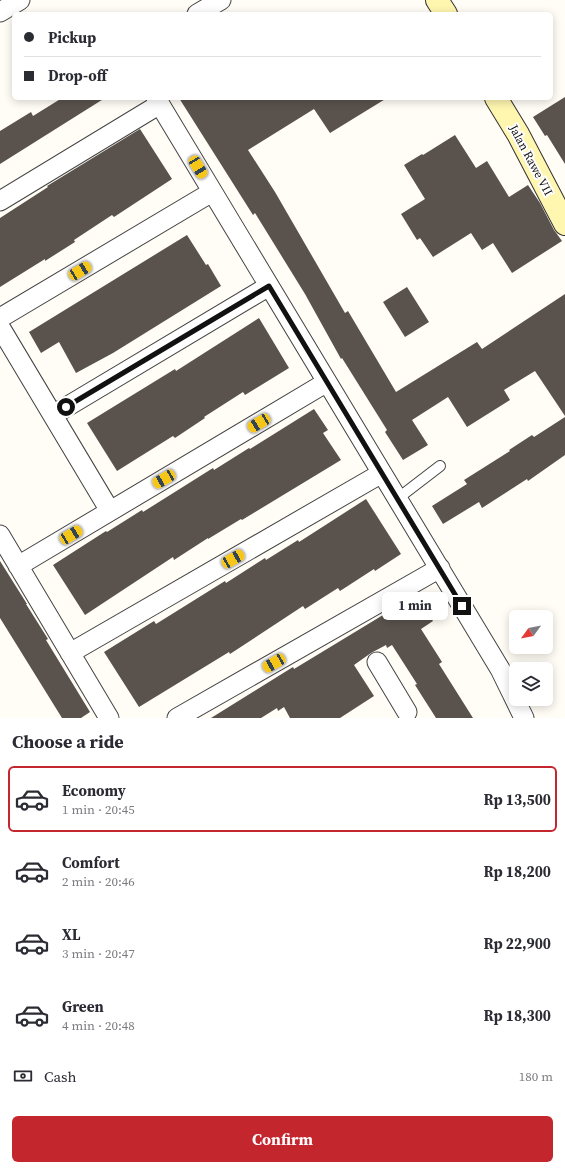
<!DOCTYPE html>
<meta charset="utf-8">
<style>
body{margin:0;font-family:"Source Serif 4",serif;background:#f7f7f7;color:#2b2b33;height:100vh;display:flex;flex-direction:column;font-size:15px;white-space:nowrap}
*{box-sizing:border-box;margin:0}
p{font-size:13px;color:#7c7c81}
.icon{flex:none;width:22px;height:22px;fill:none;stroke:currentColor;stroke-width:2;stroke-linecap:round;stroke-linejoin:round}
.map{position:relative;height:718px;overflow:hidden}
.side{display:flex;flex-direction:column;background:#fff;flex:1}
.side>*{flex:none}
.banner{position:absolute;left:12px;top:12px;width:541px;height:88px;border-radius:6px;box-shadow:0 2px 10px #0003;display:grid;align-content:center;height:88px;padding:0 12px;background:#fff}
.needle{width:26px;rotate:237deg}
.buttons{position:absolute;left:509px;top:610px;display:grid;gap:8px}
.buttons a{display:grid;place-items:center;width:44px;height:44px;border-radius:6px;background:#fff;box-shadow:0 2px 10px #0003;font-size:20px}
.end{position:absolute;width:18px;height:18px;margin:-9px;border:5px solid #111;background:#fff;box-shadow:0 0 0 2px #fff}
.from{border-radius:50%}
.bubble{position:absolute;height:28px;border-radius:6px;background:#fff;box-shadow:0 2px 10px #0003;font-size:13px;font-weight:700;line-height:28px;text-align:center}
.car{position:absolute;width:12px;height:24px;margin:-12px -6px;border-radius:5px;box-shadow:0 0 3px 1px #0007;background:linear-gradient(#f5c518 24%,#345 0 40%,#f5c518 0 76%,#345 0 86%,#f5c518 0)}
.banner b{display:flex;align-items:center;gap:14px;height:38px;font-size:15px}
.banner b+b{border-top:1px solid #e1e1e2}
.banner i{width:10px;height:10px;background:#2b2b33}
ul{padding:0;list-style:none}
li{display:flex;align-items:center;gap:12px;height:66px;margin:0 8px 6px;padding:0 4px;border:2px solid transparent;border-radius:6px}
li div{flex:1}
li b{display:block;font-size:15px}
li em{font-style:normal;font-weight:700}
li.active{border-color:#c4262e}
li>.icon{width:36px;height:36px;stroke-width:1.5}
h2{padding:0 12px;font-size:18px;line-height:48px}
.pay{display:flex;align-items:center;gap:10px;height:44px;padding:0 12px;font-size:15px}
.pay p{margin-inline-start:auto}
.primary-button{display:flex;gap:8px;margin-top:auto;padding:8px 12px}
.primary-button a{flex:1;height:46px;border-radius:6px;background:#c4262e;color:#fff;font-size:16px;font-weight:700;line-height:46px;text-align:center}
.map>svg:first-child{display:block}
.building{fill:#5a524d}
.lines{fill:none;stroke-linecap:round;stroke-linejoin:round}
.service-casing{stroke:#444;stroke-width:12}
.minor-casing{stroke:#444;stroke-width:21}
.secondary-casing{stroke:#333;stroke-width:24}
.service{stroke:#fff;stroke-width:10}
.minor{stroke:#fff;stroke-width:19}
.secondary{stroke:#fff6b0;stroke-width:22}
.route{stroke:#111;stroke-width:5}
.labels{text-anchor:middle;stroke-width:4;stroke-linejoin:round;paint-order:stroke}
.street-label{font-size:12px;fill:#111;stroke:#fff}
</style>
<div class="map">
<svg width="565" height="718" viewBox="0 0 565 718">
<rect width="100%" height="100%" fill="#fffdf5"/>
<!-- building -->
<path class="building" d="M565,97V164L547,135L545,136L533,117Z
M62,98H105L0,164V131L31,112L33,116Z
M179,98H387L330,133L314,109L248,150L275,192L345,313L348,311L396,392L477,342L482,349L565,294V416L535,371L504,390L510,400L467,427L448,397L412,420L428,445L403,460L385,432L387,430L342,358L341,359L305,294L255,213L253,215Z
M140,129L172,179L114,217L112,215L74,240L75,242L45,261V259L0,287V218L48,187L47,186Z
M455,135L476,168L487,161L509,197L528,185L540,203L554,230L562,241L512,273L493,243L482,250L471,233L433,257L420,238L417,240L401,214L425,199L404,165L422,154L423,155Z
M187,235L206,265L208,264L221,286L113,353L76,373L59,342L41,353L29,332Z
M407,287L429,322L405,337L383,302Z
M259,318L289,368L245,395L243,392L204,417L205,418L175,438L173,436L117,471L87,423L175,369L176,371Z
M314,409L328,430L323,433L341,460L242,520L241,519L208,539V538L174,560L173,557L85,615L53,565L106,531L107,532L142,510L143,512L213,468L214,470L249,448L250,449Z
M565,417V455L528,481L527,479L482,508L479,502L443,524L432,506L467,484L464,480L510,451L509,450L532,435L534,437Z
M366,499L401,554L375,571L374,569L340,591L338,588L305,609L303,606L230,654L229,652L139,707L104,652L154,621L156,624L225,581L226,583L265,558L266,560L298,540L299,542Z
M0,561L27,604H26L48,639L46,640L90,712L81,718H62L0,618Z
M416,595L433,621L421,629L442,662L439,664L473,718H436L415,685L417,684L392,645L387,648L386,645L371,653L354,665L374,696L340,718H290L284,707L278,711L277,708L261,718H211L293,667L294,669Z"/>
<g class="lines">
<!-- service casing -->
<g class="service-casing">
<path id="service" d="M397,499L440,466"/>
</g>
<!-- minor casing -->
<g class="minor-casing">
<path id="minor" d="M0,12L20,0
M197,14L221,0
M156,98L500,669L524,718
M0,201L160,104
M0,318L212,192
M0,327L110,511
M53,415L269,286
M0,535L109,718
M18,566L327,382
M70,653L382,473
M377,662L407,712
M177,718L440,568"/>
</g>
<!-- secondary casing -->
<g class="secondary-casing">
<path id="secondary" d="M437,0L446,14
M496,98L518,134L565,224"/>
</g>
<!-- service -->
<use href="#service" class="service"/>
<!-- minor -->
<use href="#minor" class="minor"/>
<!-- secondary -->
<use href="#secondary" class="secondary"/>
</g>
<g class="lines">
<!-- route -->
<path class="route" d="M66,407L269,286L462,606"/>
</g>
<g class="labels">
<!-- street labels -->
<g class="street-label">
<text transform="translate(531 160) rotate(62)" y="4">Jalan Rawe VII</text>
</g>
</g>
</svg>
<div class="buttons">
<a><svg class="needle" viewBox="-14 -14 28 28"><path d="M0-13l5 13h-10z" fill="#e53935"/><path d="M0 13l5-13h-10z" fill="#7c7c81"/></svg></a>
<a><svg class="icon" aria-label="layers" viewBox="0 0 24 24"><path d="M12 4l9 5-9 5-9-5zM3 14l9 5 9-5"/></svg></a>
</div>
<i class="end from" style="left:66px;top:407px"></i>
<i class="end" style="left:462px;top:606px"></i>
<div class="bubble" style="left:382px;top:592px;width:66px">1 min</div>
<i class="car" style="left:198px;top:167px;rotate:149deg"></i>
<i class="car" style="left:80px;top:271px;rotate:59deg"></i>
<i class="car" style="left:259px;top:423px;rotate:239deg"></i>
<i class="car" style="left:164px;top:479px;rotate:240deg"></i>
<i class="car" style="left:71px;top:535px;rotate:59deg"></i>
<i class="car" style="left:233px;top:559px;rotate:60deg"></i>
<i class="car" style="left:274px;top:663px;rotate:240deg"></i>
<div class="banner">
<b><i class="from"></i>Pickup</b>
<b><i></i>Drop-off</b>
</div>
</div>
<section class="side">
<h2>Choose a ride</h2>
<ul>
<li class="active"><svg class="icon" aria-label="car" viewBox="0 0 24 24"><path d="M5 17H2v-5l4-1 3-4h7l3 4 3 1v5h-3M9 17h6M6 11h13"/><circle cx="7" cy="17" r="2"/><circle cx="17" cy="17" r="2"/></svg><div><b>Economy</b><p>1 min · 20:45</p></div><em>Rp 13,500</em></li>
<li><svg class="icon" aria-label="car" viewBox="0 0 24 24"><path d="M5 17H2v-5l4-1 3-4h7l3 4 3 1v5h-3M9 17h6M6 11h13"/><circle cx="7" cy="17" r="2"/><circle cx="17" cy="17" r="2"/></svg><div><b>Comfort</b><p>2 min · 20:46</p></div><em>Rp 18,200</em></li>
<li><svg class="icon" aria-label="car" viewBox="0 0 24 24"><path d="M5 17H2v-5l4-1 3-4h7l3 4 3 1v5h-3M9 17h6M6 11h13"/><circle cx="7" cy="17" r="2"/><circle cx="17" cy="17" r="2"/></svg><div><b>XL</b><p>3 min · 20:47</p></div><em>Rp 22,900</em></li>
<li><svg class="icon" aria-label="car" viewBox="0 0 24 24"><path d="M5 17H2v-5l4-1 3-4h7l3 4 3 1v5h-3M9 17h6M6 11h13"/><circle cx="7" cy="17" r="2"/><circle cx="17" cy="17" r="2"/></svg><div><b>Green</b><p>4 min · 20:48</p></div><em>Rp 18,300</em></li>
</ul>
<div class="pay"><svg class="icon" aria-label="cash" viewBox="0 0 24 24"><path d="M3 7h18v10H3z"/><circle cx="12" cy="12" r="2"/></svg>Cash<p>180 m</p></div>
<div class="primary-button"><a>Confirm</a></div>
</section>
